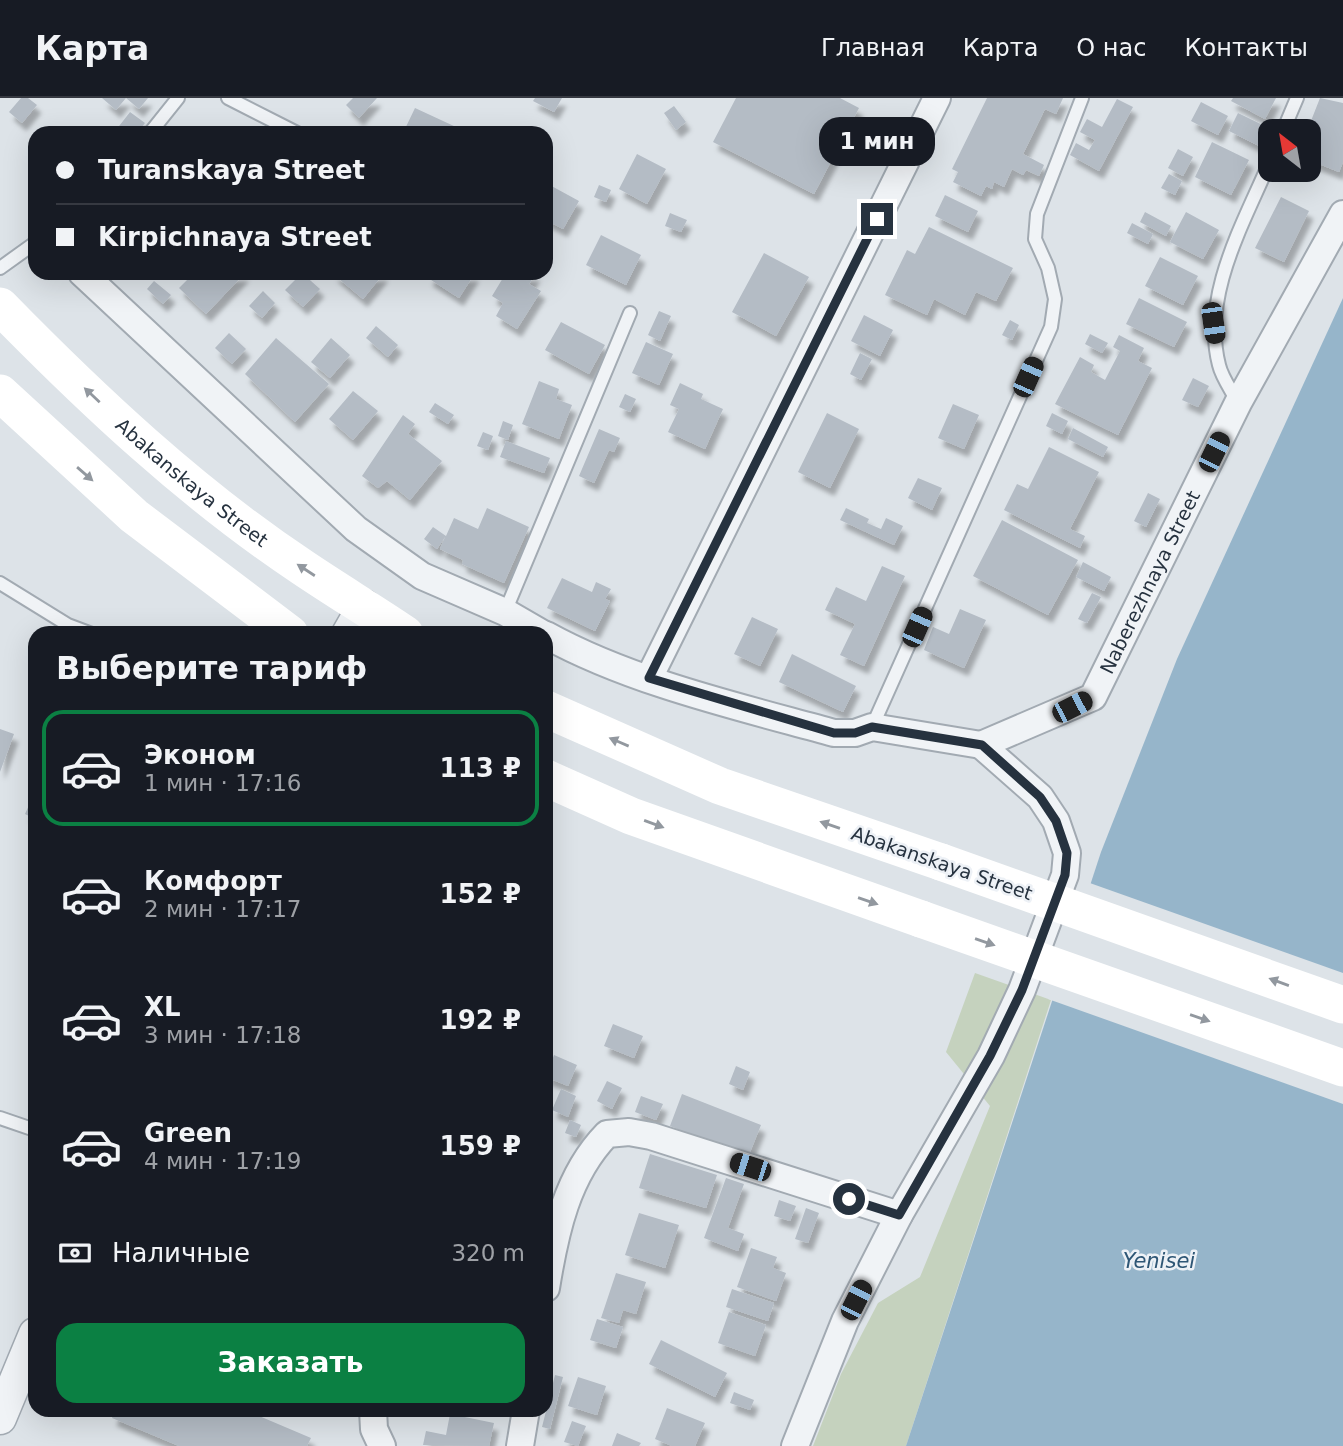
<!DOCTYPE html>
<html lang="ru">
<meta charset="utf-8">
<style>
body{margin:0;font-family:"DejaVu Sans",sans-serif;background:#20242c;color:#f1f3f6;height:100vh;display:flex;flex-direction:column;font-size:26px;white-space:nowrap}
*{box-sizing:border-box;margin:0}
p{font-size:23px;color:#9ea1a6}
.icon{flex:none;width:38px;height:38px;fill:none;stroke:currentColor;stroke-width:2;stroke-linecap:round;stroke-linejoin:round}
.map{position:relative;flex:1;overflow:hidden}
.drawer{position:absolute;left:28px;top:528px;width:525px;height:791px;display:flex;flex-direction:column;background:#171b24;border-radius:21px;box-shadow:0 7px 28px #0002}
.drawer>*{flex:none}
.hud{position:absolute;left:28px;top:28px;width:525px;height:154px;border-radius:21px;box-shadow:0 7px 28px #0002;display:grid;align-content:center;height:154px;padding:0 28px;background:#171b24}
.needle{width:46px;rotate:329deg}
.buttons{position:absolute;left:1258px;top:21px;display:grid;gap:14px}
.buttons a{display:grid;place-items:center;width:63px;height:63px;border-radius:14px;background:#171b24;box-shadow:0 7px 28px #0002;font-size:35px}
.end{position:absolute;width:32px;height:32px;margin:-16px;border:9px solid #26323f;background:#fff;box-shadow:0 0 0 4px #fff}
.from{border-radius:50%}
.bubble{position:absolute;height:49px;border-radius:21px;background:#171b24;box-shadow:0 7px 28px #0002;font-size:23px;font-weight:700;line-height:49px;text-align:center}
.car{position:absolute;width:21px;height:42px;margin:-21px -10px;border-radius:9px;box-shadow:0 0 5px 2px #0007;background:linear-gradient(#222 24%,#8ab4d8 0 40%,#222 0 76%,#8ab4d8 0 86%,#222 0)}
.hud b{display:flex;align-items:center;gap:24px;height:66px;font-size:26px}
.hud b+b{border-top:2px solid #363941}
.hud i{width:18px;height:18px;background:#f1f3f6}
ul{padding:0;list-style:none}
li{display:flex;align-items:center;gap:21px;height:116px;margin:0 14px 10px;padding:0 14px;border:4px solid transparent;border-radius:21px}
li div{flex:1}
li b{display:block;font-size:26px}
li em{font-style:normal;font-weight:700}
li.active{border-color:#0b8043}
li>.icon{width:63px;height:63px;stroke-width:1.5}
h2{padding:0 28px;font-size:32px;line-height:84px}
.pay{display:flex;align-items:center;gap:18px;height:77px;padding:0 28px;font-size:26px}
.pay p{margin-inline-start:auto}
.button{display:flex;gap:14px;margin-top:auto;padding:14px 28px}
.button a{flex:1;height:80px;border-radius:21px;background:#0b8043;color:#fff;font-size:28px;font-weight:700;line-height:80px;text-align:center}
header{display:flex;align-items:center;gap:42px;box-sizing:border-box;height:98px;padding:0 35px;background:#171b24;border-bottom:2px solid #363941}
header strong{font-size:33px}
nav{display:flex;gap:38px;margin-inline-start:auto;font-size:24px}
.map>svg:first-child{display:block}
.green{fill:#c5d2be}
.water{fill:#96b5ca}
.pier{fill:#dde3e8}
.building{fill:#b4bcc5;filter:url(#shadow)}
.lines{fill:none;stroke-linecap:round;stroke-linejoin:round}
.service-casing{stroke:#a2aab2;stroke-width:16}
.minor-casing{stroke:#a2aab2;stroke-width:30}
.tertiary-casing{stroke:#a2aab2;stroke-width:35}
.service{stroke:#f0f3f6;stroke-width:12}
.minor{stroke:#f0f3f6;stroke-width:26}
.tertiary{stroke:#f0f3f6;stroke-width:32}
.secondary{stroke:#fff;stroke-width:37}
.secondary-bridge{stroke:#fff;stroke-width:37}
.oneway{fill:#92989f}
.route{stroke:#26323f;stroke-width:9}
.labels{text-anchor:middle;stroke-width:5;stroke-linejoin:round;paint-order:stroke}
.street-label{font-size:19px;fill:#26323f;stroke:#edf1f6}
.water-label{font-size:21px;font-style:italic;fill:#2e5675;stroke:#edf1f6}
</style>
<header>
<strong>Карта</strong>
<nav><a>Главная</a><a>Карта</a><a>О нас</a><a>Контакты</a></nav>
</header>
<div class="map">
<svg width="1343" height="1348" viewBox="0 0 1343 1348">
<defs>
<filter id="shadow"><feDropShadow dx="4.5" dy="8" stdDeviation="2" flood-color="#0004"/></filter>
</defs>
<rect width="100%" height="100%" fill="#dde3e8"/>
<!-- green -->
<path class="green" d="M975,875L1051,902L906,1348H813L841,1276L878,1205L920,1179L990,1008L946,954Z"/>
<!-- water -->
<path class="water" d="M1343,200V1348H906L1101,754L1177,561Z"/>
<!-- pier -->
<path class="pier" d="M1087,784L1343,875V1006L1048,901Z"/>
<!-- building -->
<path class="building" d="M21,0H28L37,7L22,25L9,14Z
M102,0H148L139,11L126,0L116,12Z
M353,0H377L359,20L346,7Z
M535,0H562L554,14L533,3Z
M736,0H840L859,10L814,96L713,44Z
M987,0H1063L1056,16L1045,11L1023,56L1044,67L1039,78L1026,72L1023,77L1012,71L1004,89L994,84L992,91L986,88L981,98L953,84L958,74L952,71Z
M1233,0H1276L1265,21L1231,3Z
M1320,0L1343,5V64L1339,74L1309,62L1307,33Z
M1117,1L1133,9L1099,73L1070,57L1076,45L1089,52L1095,42L1080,34L1087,21L1102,29Z
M1201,4L1228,18L1218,37L1191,23Z
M674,8L686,24L676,32L664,15Z
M415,10L469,35H403Z
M130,14L145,25L137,35H119L116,32Z
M1238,15L1275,33H1270L1263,50L1229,33Z
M1212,44L1249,62L1231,97L1195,79Z
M1178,51L1193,59L1183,78L1168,70Z
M637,56L666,71L647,106L619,91Z
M1169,76L1182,83L1175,97L1161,90Z
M546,85L579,103L563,131L546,122Z
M599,87L611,92L606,104L594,99Z
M945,97L978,113L968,134L935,118Z
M1281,99L1309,113L1284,164L1255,150Z
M1145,114L1171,128L1166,138L1140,124Z
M1186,114L1219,132L1203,161L1170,144Z
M670,115L687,122L681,134L665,128Z
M1132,125L1153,136L1148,146L1127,135Z
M929,129L1013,170L996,203L976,194L965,217L934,201L927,217L885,197L907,152L915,156Z
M601,137L641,157L626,187L586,167Z
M764,155L809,179L776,238L732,214Z
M1160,159L1198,178L1183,207L1145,188Z
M194,175H245L206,216L179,190Z
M302,175L320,191L303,209L285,192Z
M332,175H384L363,201Z
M431,175H475L459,200L428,180Z
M506,175H536L529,186L541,193L517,231L496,218L503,205L492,198Z
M154,183L171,197L163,206L147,191Z
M263,193L275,205L262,220L249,208Z
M1139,200L1187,224L1174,249L1126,226Z
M659,213L671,218L660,243L648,237Z
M864,217L893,232L880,258L851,243Z
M1010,222L1019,227L1012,242L1002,237Z
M561,224L605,247L589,276L545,252Z
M376,228L398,247L388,259L366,240Z
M229,235L246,251L232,266L215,250Z
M1090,236L1108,245L1102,255L1085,246Z
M1119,237L1144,250L1138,263L1152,270L1118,337L1055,306L1080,259L1094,267L1091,274L1105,282L1120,253L1113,249Z
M276,240L329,286L295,324L245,276Z
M331,240L350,257L330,280L311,264Z
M646,244L673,256L659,287L632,275Z
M860,255L872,261L861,282L850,276Z
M1193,280L1209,288L1198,309L1182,302Z
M539,283L559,291L556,301L572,307L559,341L522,326Z
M680,285L703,296L701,301L723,311L705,351L668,334L679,311L670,307Z
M353,293L378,313L353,342L329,321Z
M625,296L636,301L630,314L619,309Z
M435,305L454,317L448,326L429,314Z
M953,306L979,317L964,351L938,340Z
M827,315L859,331L830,390L798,374Z
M1052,315L1068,323L1062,336L1046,328Z
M403,317L415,326L408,336L442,363L410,402L387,383L378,390L362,378Z
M503,323L513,327L508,342L498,338Z
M1073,330L1108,349L1103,359L1068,341Z
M599,331L620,340L614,354L609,352L594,385L579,378Z
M483,334L493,338L488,352L477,348Z
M506,343L550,360L544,375L500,359Z
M1049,349L1099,374L1070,431L1085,438L1080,450L1004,412L1017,386L1028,391Z
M918,380L942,390L932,412L908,400Z
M1148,395L1160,401L1146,429L1134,423Z
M487,410L529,429L504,485L462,466L463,462L440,451L445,439L437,451L424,441L433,429L446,438L454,420L478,431Z
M846,410L869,421L867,425L881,431L886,420L903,428L894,447L840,422Z
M1002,422L1078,462L1048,517L973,478Z
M1083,464L1111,479L1104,493L1076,479Z
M882,468L905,478L864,568L840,557L855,526L825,512L836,489L866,503Z
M562,480L592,494L596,484L611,491L605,501L610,503L595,533L547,510Z
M1092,495L1101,499L1087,525L1078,521Z
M960,511L986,522L964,570L924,552L933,529L949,536Z
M752,519L778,531L760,568L734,556Z
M792,556L856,588L843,614L779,584Z
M0,631L14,636L0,674Z
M35,694V721L25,716Z
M613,926L643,938L634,960L604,948Z
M554,957L577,967L568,988L546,979Z
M736,968L750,974L743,992L729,986Z
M607,983L622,990L612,1011L597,1003Z
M561,991L576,998L568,1019L552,1012Z
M682,996L761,1027L748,1059L670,1028Z
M641,998L663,1006L656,1022L635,1014Z
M570,1022L581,1027L576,1039L565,1035Z
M650,1056L717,1077L706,1110L639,1090Z
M726,1080L744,1086L728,1130L744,1136L738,1153L704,1140Z
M779,1102L796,1108L790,1123L774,1118Z
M806,1110L819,1115L808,1145L795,1141Z
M639,1115L679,1127L665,1170L625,1157Z
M751,1150L777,1159L773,1170L786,1175L776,1203L737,1189Z
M616,1175L646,1184L636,1216L623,1212L619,1225L601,1220Z
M732,1191L774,1205L768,1223L726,1209Z
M729,1214L766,1227L755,1258L718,1245Z
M597,1221L623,1229L616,1250L590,1242Z
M661,1242L727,1275L715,1299L649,1266Z
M555,1277L563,1279L550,1331L542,1329Z
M578,1279L606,1288L597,1317L568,1308Z
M734,1294L754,1302L750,1312L730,1305Z
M667,1310L705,1325L695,1348H672L655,1341Z
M115,1312H245L311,1340L307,1348H179L112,1320Z
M450,1316L494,1325L489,1348L423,1347L426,1333L446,1337Z
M572,1323L586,1328L578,1348L564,1344Z
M617,1335L641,1345L639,1348H612Z"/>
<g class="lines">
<!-- service casing -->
<g class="service-casing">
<path id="service" d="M228,0L297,35
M1283,33L1297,0
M150,35L178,0
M0,170L35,145
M1238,305C1232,293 1222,280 1219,267C1201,197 1244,125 1270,63
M0,485L68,527L92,536
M505,514L630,215
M872,629L1051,229L1055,201L1048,170L1035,141L1037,116L1082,0
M0,1020L35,1032"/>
</g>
<!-- minor casing -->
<g class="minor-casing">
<g id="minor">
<path d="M82,175L356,431L422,478L505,514L543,536"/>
<path d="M546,537C631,584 740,609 834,635H855L872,629L981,647"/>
<path d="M649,580L937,0"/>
<path id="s1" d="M981,647L1093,599L1238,305L1343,116"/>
<path d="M546,1190C555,1134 567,1077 607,1036L629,1034L651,1038L899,1117"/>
<path d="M373,1312L374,1331L382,1348"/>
<path d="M520,1348L526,1312"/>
<path d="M795,1348L845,1223L899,1117L991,958L1022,892L1065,777L1067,755L1056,723L1040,699L981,647"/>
</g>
</g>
<!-- tertiary casing -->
<g class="tertiary-casing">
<path id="tertiary" d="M348,536L364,508
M0,1320L35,1236"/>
</g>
<!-- service -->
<use href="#service" class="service"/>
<!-- minor -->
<use href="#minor" class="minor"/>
<!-- tertiary -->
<use href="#tertiary" class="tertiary"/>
<!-- secondary -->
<g class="secondary">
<path id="s2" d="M0,208C92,302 192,396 302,469C336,492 371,513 405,536"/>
<path d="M0,295L134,418L290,536"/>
<path d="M546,611L720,688L941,764"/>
<path d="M546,680L631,718L921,821"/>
</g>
<!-- secondary-bridge -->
<path class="secondary-bridge" d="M941,764L1343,907
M921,821L1343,970"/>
</g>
<!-- one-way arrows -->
<defs><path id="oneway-solid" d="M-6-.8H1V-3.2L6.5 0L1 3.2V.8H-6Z" transform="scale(1.75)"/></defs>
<g class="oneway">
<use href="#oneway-solid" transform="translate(92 297) rotate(-137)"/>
<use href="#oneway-solid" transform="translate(85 376) rotate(41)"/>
<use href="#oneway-solid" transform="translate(306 472) rotate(-147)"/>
<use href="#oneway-solid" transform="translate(619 644) rotate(-157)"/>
<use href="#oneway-solid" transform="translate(654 726) rotate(20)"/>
<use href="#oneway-solid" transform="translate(830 727) rotate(-161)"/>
<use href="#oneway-solid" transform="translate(868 803) rotate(19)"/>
<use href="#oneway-solid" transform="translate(985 844) rotate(19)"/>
<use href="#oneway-solid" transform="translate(1279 884) rotate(-160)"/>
<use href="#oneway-solid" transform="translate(1200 920) rotate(19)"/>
</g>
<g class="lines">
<!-- route -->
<path class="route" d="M849,1101L899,1117L990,958L1022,892L1065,777L1067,755L1056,723L1040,699L982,647L872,629L855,635H834L649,580L877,121"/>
</g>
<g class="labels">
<!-- street labels -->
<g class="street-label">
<text dy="7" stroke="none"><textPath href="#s2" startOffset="261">Abakanskaya Street</textPath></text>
<text dy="7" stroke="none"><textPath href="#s1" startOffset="250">Naberezhnaya Street</textPath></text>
<text transform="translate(942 765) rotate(19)" y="7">Abakanskaya Street</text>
</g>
<!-- water labels -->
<g class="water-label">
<text x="1159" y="1170">Yenisei</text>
</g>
</g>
</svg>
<div class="buttons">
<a><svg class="needle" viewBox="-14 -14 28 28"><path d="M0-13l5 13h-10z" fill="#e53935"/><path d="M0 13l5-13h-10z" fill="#9ea1a6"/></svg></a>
</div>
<i class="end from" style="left:849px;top:1101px"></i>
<i class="end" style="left:877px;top:121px"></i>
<div class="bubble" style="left:819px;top:19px;width:116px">1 мин</div>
<i class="car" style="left:1213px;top:225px;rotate:172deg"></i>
<i class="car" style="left:1028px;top:279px;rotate:24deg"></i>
<i class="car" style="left:1214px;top:354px;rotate:26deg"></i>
<i class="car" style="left:917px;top:529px;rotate:24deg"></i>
<i class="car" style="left:1072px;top:609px;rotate:63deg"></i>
<i class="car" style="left:750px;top:1069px;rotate:288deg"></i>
<i class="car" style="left:856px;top:1202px;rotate:27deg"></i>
<div class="hud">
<b><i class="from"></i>Turanskaya Street</b>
<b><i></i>Kirpichnaya Street</b>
</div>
<section class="drawer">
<h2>Выберите тариф</h2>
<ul>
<li class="active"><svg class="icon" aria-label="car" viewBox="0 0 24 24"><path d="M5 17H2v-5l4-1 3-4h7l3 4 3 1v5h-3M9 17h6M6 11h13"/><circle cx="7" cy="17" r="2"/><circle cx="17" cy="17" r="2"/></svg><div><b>Эконом</b><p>1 мин · 17:16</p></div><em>113 ₽</em></li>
<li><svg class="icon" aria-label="car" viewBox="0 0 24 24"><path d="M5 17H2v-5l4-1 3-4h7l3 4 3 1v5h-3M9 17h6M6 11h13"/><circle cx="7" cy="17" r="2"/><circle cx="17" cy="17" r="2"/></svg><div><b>Комфорт</b><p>2 мин · 17:17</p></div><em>152 ₽</em></li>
<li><svg class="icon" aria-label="car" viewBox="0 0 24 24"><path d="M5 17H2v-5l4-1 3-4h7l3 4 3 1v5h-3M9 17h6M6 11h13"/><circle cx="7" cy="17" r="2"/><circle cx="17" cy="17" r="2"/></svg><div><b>XL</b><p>3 мин · 17:18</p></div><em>192 ₽</em></li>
<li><svg class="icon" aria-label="car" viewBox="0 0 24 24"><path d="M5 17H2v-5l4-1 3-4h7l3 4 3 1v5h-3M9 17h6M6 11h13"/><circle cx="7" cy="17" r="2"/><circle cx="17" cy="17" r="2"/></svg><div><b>Green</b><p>4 мин · 17:19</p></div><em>159 ₽</em></li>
</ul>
<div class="pay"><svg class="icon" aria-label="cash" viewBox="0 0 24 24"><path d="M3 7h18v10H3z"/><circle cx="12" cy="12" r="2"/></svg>Наличные<p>320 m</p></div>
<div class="button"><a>Заказать</a></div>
</section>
</div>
